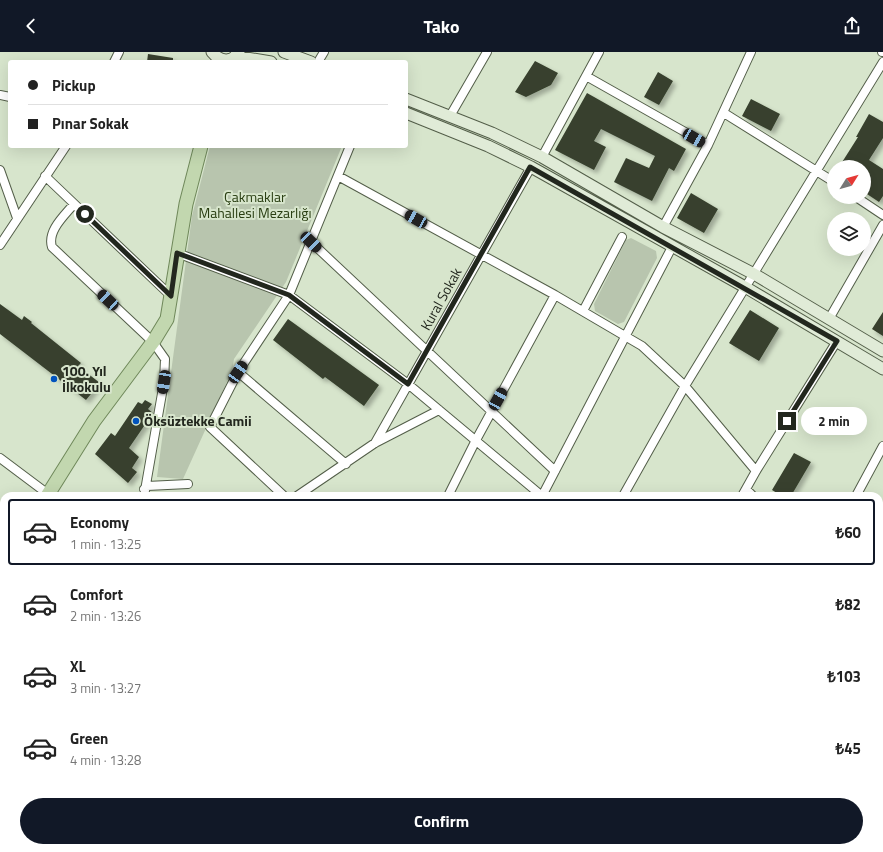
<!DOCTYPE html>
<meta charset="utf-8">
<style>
body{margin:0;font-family:"Titillium Web",sans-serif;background:#f2f2f2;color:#222;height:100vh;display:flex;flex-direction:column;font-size:15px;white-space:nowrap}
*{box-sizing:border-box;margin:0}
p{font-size:13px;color:#767676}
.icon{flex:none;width:22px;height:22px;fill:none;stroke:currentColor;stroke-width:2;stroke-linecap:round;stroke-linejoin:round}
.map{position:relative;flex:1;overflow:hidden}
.side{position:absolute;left:0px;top:440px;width:883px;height:360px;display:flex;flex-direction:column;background:#fff;border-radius:12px 12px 0 0;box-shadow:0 4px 16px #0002}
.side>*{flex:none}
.banner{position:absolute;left:8px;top:8px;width:400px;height:88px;border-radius:4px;box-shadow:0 4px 16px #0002;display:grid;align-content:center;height:88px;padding:0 20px;background:#fff}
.needle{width:26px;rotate:53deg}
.tools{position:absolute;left:827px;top:108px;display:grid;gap:8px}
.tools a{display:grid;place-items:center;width:44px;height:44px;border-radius:50%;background:#fff;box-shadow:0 4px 16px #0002;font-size:20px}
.end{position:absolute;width:18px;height:18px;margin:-9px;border:5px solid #22271e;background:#fff;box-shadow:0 0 0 2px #fff}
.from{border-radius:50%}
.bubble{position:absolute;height:28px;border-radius:14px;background:#fff;box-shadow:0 4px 16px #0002;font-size:13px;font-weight:700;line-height:28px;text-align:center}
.car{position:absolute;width:12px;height:24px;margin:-12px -6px;border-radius:5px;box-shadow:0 0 3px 1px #0007;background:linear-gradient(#222 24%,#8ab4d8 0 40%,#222 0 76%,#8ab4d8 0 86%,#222 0)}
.banner b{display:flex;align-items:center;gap:14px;height:38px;font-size:15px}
.banner b+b{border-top:1px solid #e0e0e0}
.banner i{width:10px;height:10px;background:#222}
ul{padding:7px 0 0;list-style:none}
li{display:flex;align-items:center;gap:12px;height:66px;margin:0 8px 6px;padding:0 12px;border:2px solid transparent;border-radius:4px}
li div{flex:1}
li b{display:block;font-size:15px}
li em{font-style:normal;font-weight:700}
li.current{border-color:#111827}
li>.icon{width:36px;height:36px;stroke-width:1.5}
.primary-button{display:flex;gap:8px;margin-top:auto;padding:8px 20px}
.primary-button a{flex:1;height:46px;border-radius:24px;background:#111827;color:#fff;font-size:16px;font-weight:700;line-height:46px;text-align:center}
header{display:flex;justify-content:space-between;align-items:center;height:52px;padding:0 20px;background:#111827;color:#fff;font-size:18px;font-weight:700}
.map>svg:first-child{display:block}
.green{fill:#b8c5ae}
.building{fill:#37412d;filter:url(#shadow)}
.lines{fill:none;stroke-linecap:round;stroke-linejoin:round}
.minor-casing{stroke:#535e49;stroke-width:10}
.secondary-casing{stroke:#535e49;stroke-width:13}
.primary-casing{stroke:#6f885a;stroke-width:15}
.minor{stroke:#fff;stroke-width:8}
.secondary{stroke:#e0ebd7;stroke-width:11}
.primary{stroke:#c2d7af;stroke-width:13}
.route{stroke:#22271e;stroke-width:5}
.poi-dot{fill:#0153bd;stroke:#d7e5cc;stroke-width:1.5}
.labels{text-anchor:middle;stroke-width:4;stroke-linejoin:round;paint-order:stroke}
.park-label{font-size:14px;fill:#293e12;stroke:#d7e5cc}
.street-label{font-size:14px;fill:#22271e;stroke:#d7e5cc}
.poi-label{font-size:14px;font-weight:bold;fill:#22271e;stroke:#d7e5cc;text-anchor:start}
</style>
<header><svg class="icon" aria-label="back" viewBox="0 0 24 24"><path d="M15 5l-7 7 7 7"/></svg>Tako<svg class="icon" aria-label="share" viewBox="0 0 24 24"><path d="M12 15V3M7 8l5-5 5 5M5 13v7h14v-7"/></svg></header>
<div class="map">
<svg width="883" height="800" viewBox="0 0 883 800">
<defs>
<filter id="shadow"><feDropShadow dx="3.5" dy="3.5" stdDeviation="2" flood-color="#0004"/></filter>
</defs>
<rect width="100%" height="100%" fill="#d7e5cc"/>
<!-- green -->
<path class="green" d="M210,94H342L286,230L234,307L232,319L183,427L157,425L192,164Z
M631,186L656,199L657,206L624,270L618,272L595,259L594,252L626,188Z"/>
<!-- building -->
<path class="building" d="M148,2L173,6V10H147Z
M535,9L558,21L551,33L526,45L515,40Z
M658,20L673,29L659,53L644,45Z
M587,41L686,97L674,119L669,116L652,149L614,130L626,106L649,116L655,104L601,77L594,89L606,95L594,118L555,98Z
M751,47L780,62L771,79L742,64Z
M869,62L883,70V86L869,108L883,117V144L879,150L864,140V115H839L858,85H856Z
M691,141L718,157L704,181L677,166Z
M0,252L22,268L24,264L32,270L31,271L81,311L78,314L100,331L86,348L0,282Z
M750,258L779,276L759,309L729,291Z
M883,260V284L872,277Z
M288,267L379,333L364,354L325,325L323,327L273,288Z
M145,348L152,352L148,357L153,361L129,396L139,405L132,416L137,420L128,431L95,402L111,381L115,384L138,350L142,352Z
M794,401L811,410L791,444H782L772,438Z"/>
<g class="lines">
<!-- minor casing -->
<g class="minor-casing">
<path id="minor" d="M882,0H883
M114,10L119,0
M318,10L324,0
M586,24L708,93
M0,43L10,45
M724,61L834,130
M450,64L487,0
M542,105L599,0
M0,118L17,166
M45,124L171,244
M338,124L555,243L642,294L685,334L756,419
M856,145L883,163
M74,152C64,164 47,179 52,195L153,290L165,307L164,330L144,444
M663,175L708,93L751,0
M311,190L555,419
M0,193L66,94
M177,201L289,243L408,332L542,444
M583,259L622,185
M829,267L883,173
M238,320L289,243L350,94
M375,391L531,115
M0,406L48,442
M144,437L147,434L188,432
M746,437L753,444
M284,444L210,375L238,320L346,412
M297,444L375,391L439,358
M448,444L476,388L555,243
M542,444L672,195
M623,444L685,334L883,10
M742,444L756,419L837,289
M856,444L883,394
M879,568L883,560
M879,617L883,610
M0,631L4,626
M0,649L4,652
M879,729L883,733
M0,761L4,764
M567,796L572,800
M655,796L662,800
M20,800L22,796
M345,800L347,796
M409,800L412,796
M553,800L556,796
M749,800L751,796"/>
</g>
<!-- secondary casing -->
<g class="secondary-casing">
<path id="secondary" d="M212,0C220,10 232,11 239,0
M284,0L311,10
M235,4L271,10
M406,47L492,81L542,105L663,175L754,222L883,299
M406,61L488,94L531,115L745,235L883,317
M0,533L4,536
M296,796L301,800"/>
</g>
<!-- primary casing -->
<g class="primary-casing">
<path id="primary" d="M47,444L94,369L153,290L167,267L186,152L201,94
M0,502L4,498"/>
</g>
<!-- minor -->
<use href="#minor" class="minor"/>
<!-- secondary -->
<use href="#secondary" class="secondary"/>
<!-- primary -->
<use href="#primary" class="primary"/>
</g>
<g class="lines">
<!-- route -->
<path class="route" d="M85,162L171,244L177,201L289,243L408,332L530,115L837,289L787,369"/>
</g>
<!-- markers -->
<g class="poi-dot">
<circle cx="54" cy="327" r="4"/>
<circle cx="136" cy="369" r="4"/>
</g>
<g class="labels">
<!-- park labels -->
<g class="park-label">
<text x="255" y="150">Çakmaklar<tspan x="255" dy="16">Mahallesi Mezarlığı</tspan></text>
</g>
<!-- street labels -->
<g class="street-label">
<text transform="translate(441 247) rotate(-61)" y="5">Kural Sokak</text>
</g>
<!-- poi labels -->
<g class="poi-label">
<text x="62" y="324">100. Yıl<tspan x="62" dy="16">İlkokulu</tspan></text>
<text x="144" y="374">Öksüztekke Camii</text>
</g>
</g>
</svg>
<div class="tools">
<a><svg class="needle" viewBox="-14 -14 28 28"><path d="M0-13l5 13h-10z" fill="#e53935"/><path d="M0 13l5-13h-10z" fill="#767676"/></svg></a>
<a><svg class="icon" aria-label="layers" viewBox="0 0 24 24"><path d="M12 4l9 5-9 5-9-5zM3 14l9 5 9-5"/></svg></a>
</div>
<i class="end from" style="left:85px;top:162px"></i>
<i class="end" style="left:787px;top:369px"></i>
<div class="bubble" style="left:801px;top:355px;width:66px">2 min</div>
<i class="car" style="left:694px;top:86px;rotate:120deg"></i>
<i class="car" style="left:416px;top:167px;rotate:299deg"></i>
<i class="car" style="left:311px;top:190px;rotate:134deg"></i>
<i class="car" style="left:108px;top:248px;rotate:313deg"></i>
<i class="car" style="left:238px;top:320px;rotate:34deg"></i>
<i class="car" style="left:164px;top:330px;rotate:189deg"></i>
<i class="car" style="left:498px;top:347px;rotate:29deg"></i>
<div class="banner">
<b><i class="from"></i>Pickup</b>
<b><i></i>Pınar Sokak</b>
</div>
<section class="side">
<ul>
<li class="current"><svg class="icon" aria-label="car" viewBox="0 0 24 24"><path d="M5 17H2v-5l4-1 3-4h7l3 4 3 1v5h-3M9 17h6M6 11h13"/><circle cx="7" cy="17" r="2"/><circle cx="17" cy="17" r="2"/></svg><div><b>Economy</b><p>1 min · 13:25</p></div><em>₺60</em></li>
<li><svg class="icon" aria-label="car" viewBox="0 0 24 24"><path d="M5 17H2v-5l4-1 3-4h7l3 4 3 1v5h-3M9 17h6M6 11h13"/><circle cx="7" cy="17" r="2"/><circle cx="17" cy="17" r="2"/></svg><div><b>Comfort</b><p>2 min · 13:26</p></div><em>₺82</em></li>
<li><svg class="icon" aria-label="car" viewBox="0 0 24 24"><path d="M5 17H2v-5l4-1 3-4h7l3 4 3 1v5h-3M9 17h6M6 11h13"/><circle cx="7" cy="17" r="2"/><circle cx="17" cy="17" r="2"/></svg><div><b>XL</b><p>3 min · 13:27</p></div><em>₺103</em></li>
<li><svg class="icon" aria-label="car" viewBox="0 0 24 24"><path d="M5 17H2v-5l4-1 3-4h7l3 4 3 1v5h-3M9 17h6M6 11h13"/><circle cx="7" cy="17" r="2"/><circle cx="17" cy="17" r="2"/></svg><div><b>Green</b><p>4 min · 13:28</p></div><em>₺45</em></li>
</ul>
<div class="primary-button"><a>Confirm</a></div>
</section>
</div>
